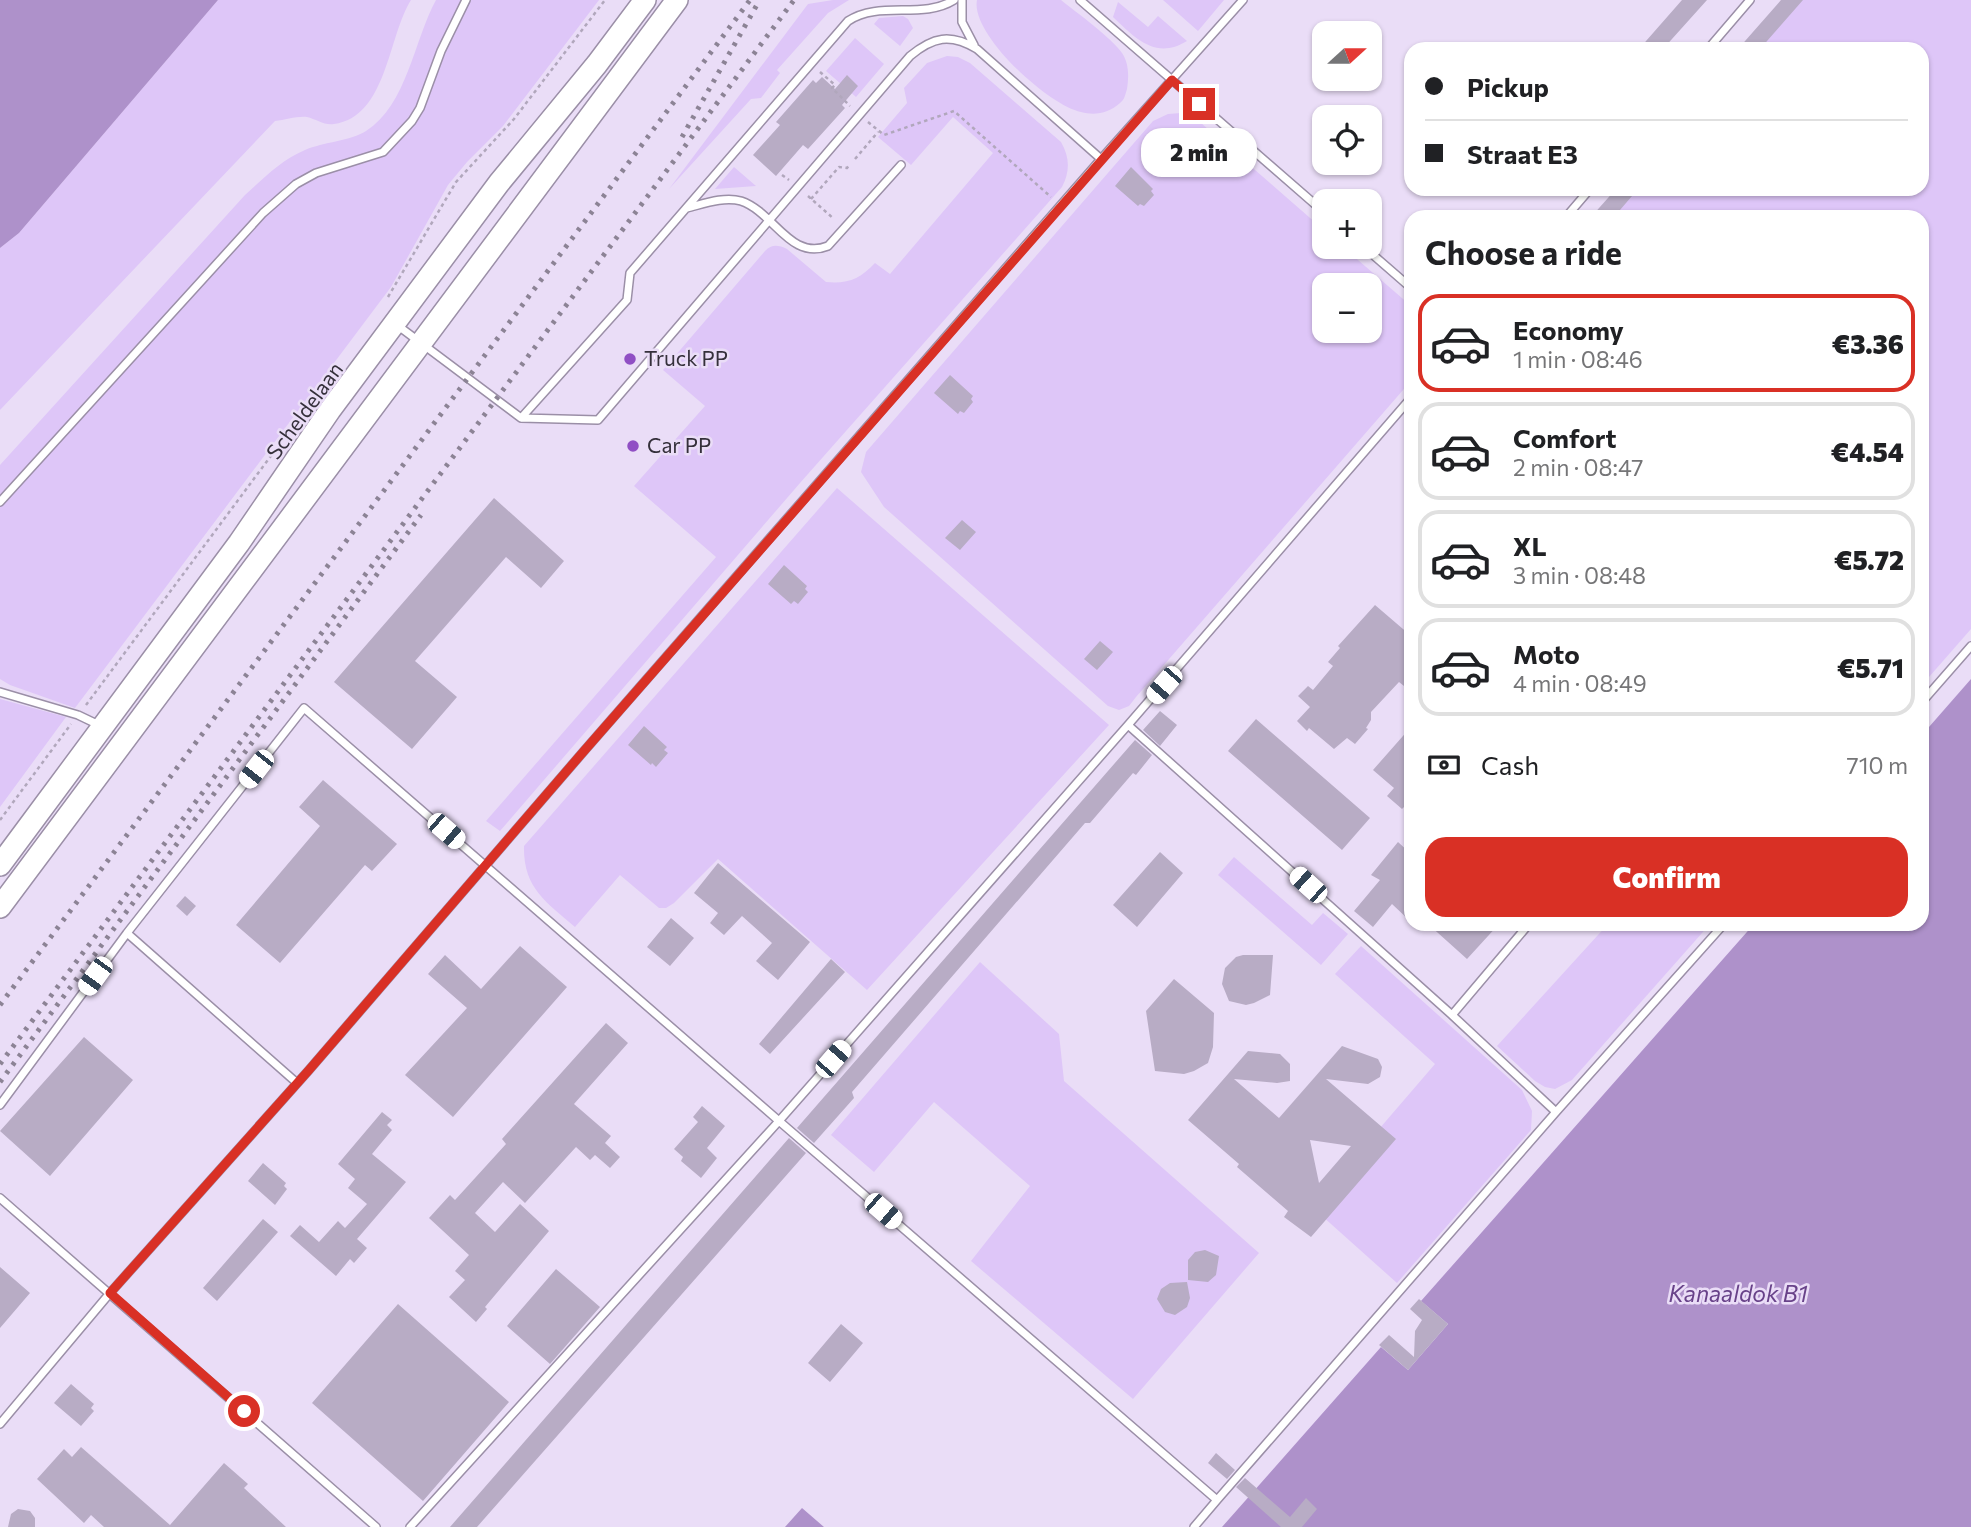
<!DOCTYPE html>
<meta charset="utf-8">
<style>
body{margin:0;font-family:Commissioner,sans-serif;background:#f6f6f6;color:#202124;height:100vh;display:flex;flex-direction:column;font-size:26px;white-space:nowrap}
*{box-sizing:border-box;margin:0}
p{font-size:23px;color:#757577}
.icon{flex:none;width:38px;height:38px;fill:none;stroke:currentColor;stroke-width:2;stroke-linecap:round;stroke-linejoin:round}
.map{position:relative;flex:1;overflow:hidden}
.details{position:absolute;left:1404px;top:210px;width:525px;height:721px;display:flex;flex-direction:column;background:#fff;border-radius:21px;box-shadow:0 2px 5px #0004}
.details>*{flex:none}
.top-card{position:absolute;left:1404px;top:42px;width:525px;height:154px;border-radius:21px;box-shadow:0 2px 5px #0004;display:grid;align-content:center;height:154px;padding:0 21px;background:#fff}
.needle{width:46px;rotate:69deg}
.tools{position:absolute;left:1312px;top:21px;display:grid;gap:14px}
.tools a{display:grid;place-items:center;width:70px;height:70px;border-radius:14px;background:#fff;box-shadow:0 2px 5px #0004;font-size:35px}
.end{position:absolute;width:32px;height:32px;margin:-16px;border:9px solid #d93025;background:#fff;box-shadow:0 0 0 4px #fff}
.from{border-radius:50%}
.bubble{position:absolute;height:49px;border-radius:21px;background:#fff;box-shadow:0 2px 5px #0004;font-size:23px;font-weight:800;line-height:49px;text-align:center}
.car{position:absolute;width:21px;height:42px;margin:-21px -10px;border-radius:9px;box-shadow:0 0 5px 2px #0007;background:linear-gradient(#fff 24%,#345 0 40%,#fff 0 76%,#345 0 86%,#fff 0)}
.top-card b{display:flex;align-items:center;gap:24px;height:66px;font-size:26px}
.top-card b+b{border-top:2px solid #e0e0e0}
.top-card i{width:18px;height:18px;background:#202124}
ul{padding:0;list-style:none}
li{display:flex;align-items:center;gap:21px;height:98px;margin:0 14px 10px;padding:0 7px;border:4px solid #e0e0e0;border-radius:21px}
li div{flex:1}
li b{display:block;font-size:26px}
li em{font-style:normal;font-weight:800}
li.selected{border-color:#d93025}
li>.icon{width:63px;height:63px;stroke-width:1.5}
h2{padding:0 21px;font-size:32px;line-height:84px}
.pay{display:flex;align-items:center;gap:18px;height:77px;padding:0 21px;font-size:26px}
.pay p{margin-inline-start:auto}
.cta{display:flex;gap:14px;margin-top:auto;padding:14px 21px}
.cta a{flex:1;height:80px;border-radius:21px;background:#d93025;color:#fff;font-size:28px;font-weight:800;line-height:80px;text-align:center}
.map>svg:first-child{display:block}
.green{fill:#dec6f8;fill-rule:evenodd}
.water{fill:#ae91ca}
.building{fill:#b8acc5;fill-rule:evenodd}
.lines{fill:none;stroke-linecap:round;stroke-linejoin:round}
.lane-casing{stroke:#9b8fa7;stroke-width:10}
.primary-casing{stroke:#9b8fa7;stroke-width:24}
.path{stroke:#b1a7bc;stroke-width:2.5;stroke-dasharray:3.5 3.5;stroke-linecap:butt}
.lane{stroke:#fff;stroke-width:7}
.primary{stroke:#fff;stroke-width:21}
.rail{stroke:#8c8395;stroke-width:5;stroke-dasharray:3.5 7;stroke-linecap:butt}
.route{stroke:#d93025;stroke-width:9}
.poi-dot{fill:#904fc4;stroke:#eaddf7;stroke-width:2.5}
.labels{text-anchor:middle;stroke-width:5;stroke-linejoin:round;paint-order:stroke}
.poi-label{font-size:21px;fill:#35303b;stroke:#eaddf7;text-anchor:start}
.street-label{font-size:21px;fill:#35303b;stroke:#eaddf7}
.water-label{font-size:23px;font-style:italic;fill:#684289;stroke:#eaddf7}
</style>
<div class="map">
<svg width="1971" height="1527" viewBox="0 0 1971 1527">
<rect width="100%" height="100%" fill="#eaddf7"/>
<!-- green -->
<path class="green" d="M218,0H411C388,36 387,117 334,124C325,126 316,119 307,117C297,116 285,120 275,121L0,410V248L19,233Z
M436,0H599L503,126L467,162L448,185L391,287L75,708L10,685L0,679V465L245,195C264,178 281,160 305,150C323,142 351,141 366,131C407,105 414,40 436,0Z
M833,0H849L828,13L777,70L780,73L761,98L751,99L669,189L808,4Z
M977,0H1061C1076,12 1113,39 1122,53C1129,63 1129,77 1127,89C1125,95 1125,99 1120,103C1109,113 1095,116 1081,112C1049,106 970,34 977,0Z
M1163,0H1224L1198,31Z
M1789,0H1971V629L1922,685V217H1600L1625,189H1922V49H1747Z
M1118,2L1148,27L1158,16L1187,41C1156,60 1136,39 1113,17Z
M903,16L908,19L913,28L900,46L874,24L879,18Z
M855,38L884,64L856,97L826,71Z
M947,56L958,57L970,63L1061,142C1070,158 1070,171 1062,187L800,483L500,831L486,821L716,557L634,486L705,406L663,370L765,251C772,244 778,245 787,249L826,282C848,284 860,279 875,263L890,274L993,153L953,117L911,165L878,137L907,103L904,88L927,63Z
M1181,113L1193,116L1325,231V247H1343L1410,305V382L1136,697L1129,706L1119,710L1108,706L884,507L861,472L866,452L1153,121L1168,114ZM1325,285H1370V331H1325Z
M734,167L756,186L715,189Z
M837,488L1109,725L867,990L718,859L674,903L666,908H659L620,875L575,927C546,902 523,888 524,846Z
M0,699L66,717L0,807Z
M1234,857L1312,925L1323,913L1348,934L1321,965L1218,875Z
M1608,924H1710L1572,1080L1555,1089L1545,1087L1535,1081L1497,1046Z
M1361,946L1522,1090L1532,1111L1531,1130L1397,1283L1312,1207L1435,1064L1335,974Z
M980,962L1059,1034L1064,1081L1259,1253L1133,1399L971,1261L1030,1186L934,1102L874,1172L831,1135Z"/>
<!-- water -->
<path class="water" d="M0,0H218L19,233L0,248Z
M1971,679V1527H1222L1381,1347L1408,1370L1448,1324L1421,1301L1754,924H1922V735Z
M802,1508L824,1527H785Z"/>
<!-- building -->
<path class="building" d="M1682,0H1707L1663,49H1639Z
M1781,0H1803L1760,49H1738Z
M847,75L858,86L842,105L845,108L808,149L803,145L776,176L753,155L780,125L776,122L813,80L816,83L822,77L835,89Z
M1131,167L1153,189L1151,191L1154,195L1144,206L1140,204L1138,206L1115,186Z
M1616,189H1638L1614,217H1591Z
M950,375L973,396L971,399L973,402L964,413L960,411L958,414L934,393Z
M494,498L564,561L541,588L506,557L415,661L457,697L412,749L334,682Z
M962,520L976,532L960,550L945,538Z
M784,565L807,586L805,589L808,592L798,604L794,601L791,604L768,584Z
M1375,605L1410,635V678L1404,686L1399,682L1371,712V720L1366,728L1368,729L1355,744L1347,738L1334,749L1309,728L1307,731L1297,721L1310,707L1298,696L1308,686L1313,690L1333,666L1328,662L1340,648L1338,646Z
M1100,641L1113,652L1097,670L1084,659Z
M1160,711L1177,725L1160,746L1143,730Z
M1256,719L1370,818L1342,850L1228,751Z
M644,726L667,747L664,750L668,753L656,767L652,763L651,765L628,745Z
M1410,728V801L1402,809L1387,796L1394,788L1373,770Z
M1135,740L1152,755L1136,775L1133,773L1090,823H1085L852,1092L854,1098L814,1143L797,1128Z
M323,780L397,844L372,871L365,865L280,963L236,925L320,826L299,807Z
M1398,842L1410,853V921L1392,904L1373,927L1354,911L1380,880L1371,875Z
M1160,852L1183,873L1137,927L1113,905Z
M718,863L810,942L778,980L756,961L772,943L742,916L724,935L710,923L718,913L694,893Z
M185,896L196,906L187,916L176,906Z
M671,918L694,938L670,966L647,947Z
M1428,924H1499L1467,959Z
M520,946L567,987L453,1117L405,1075L467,1008L428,974L445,955L481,989Z
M1243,955H1273L1270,995L1254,1003L1246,1005L1229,1001L1222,984L1225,968L1236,957Z
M831,959L845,972L770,1054L759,1044Z
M1174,979L1214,1013L1213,1047L1208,1063L1194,1071L1184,1074L1155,1071L1146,1011Z
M606,1023L628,1043L574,1104L611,1136L605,1143L620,1157L610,1168L595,1155L590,1160L576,1147L525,1203L503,1182L475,1213L495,1232L520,1204L549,1231L485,1307L487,1309L476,1322L449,1297L465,1280L455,1271L469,1255L429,1218L450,1195L455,1200L506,1144L502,1139Z
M84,1037L133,1080L50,1176L0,1131Z
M1342,1046L1378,1059L1382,1067L1380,1077L1368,1084L1326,1079L1396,1139L1311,1237L1284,1217L1288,1211L1237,1167L1239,1164L1188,1120L1248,1051L1280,1054L1290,1064V1081L1277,1083L1234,1079L1279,1118ZM1310,1140L1351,1146L1319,1183Z
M702,1106L725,1126L707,1148L717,1158L701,1178L681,1161L683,1157L674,1149L698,1122L693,1117Z
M382,1112L392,1120L387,1125L392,1130L372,1154L406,1182L357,1239L367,1248L354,1263L350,1259L336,1276L290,1236L300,1225L319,1242L338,1221L345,1228L367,1204L348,1188L355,1179L338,1164Z
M789,1138L806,1153L477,1527H450Z
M263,1163L286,1183L284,1186L287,1189L275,1205L248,1181Z
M263,1219L278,1232L217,1301L203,1288Z
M1205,1250L1219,1256L1216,1275L1208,1282L1188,1280V1260L1195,1252Z
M0,1267L30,1293L0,1328Z
M556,1269L600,1307L550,1364L507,1326Z
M1187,1282L1190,1298L1187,1307L1175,1315L1165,1312L1157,1299L1161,1289L1170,1283Z
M1419,1299L1448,1324L1408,1370L1379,1345L1389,1335L1414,1357L1415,1331L1422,1320L1410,1309Z
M398,1304L509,1402L423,1501L312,1403Z
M841,1324L863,1343L830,1382L808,1363Z
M71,1384L94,1404L91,1408L94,1411L81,1426L54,1403Z
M81,1447L170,1525L224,1463L248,1484L244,1488L286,1527H104L91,1515L84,1523L37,1479L64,1449L72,1457Z
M1216,1453L1235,1470L1227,1479L1208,1463Z
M1245,1478L1290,1517L1306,1498L1317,1509L1302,1527H1281L1236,1487Z
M18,1509L30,1511L35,1518V1527H8L11,1514Z"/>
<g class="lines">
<!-- lane casing -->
<g class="lane-casing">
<path id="lane" d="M962,0V22L974,45
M1080,0L1325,213
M1708,49L1750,0
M687,208C703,204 724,196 741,201C774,212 790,261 828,246L901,165
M1566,217L1590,189
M1364,247L1410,287
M397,325L521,418L598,420L910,56C933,37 950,33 977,49L1101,159
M521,418L627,300L630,273L848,21C880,0 922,20 954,0
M0,502L263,213L296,184L316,173L383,152L412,121L420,108L441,51L466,0
M0,692L78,715L99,725
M1922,702L1971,646
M1128,725L1452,1015L1529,924
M127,933L304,708L779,1121L1128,725L1410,399
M1452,1015L1556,1112L1724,924
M0,1105L127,933L297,1083
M0,1198L376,1527
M0,1424L110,1293L309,1070L584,751L1101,159L1243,0
M410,1527L779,1121L1217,1500L1556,1112
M1194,1527L1217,1500"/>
</g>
<!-- primary casing -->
<g class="primary-casing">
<path id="primary" d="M0,865L239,543L330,410L499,183L597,64L645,0
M0,907L677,0"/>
</g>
<!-- path -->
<path class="path" d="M820,72L835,85L832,88L850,106
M868,122L884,135L954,111L1051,197
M855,159L878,132
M782,175L789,180
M808,196L834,219
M811,199L839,167L847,168L850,164
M388,297L456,182L514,119L605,0
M86,705L305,410
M0,820L71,724"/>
<!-- lane -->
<use href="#lane" class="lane"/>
<!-- primary -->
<use href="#primary" class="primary"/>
<!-- rail -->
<path class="rail" d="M682,137L758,3
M0,1005L750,0
M0,1064L794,0
M0,1082L421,515"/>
</g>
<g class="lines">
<!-- route -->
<path class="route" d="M244,1411L110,1293L309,1070L584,751L1172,80L1199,104"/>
</g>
<!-- markers -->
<g class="poi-dot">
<circle cx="630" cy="359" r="7"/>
<circle cx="633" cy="446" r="7"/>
</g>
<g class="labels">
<!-- poi labels -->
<g class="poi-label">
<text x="644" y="366">Truck PP</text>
<text x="647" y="453">Car PP</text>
</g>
<!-- street labels -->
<g class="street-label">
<text transform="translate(305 411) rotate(-54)" y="7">Scheldelaan</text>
</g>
<!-- water labels -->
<g class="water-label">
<text x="1738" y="1302">Kanaaldok B1</text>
</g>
</g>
</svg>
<div class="tools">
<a><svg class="needle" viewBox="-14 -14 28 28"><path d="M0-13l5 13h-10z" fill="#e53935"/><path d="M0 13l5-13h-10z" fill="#757577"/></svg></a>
<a><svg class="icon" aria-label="locate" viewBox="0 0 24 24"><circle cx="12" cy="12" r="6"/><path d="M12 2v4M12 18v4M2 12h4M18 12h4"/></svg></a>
<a>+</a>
<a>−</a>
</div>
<i class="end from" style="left:244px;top:1411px"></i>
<i class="end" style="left:1199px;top:104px"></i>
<div class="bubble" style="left:1141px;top:128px;width:116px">2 min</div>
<i class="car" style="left:1164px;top:685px;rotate:221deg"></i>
<i class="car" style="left:256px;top:769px;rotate:218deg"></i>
<i class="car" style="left:446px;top:831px;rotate:131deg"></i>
<i class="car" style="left:1308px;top:885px;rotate:312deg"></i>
<i class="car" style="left:95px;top:976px;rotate:216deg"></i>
<i class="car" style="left:833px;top:1059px;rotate:41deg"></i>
<i class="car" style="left:883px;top:1211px;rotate:131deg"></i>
<div class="top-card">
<b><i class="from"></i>Pickup</b>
<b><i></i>Straat E3</b>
</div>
<section class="details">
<h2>Choose a ride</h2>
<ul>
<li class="selected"><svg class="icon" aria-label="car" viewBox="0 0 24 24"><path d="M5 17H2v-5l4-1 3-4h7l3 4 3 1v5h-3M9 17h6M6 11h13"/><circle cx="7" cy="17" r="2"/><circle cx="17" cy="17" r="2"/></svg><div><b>Economy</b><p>1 min · 08:46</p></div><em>€3.36</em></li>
<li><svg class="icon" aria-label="car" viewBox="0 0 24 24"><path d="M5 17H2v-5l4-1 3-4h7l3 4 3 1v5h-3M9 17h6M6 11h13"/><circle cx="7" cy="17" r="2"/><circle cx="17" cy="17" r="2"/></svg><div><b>Comfort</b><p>2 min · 08:47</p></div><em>€4.54</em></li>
<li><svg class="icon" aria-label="car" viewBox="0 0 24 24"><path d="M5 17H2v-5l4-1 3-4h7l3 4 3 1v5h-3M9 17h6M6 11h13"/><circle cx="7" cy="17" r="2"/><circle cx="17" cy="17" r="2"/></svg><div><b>XL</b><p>3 min · 08:48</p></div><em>€5.72</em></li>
<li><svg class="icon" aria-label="car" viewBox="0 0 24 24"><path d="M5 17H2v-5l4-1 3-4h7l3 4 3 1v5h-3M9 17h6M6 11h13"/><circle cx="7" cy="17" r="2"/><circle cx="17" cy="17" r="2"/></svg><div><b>Moto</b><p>4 min · 08:49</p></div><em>€5.71</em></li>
</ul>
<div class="pay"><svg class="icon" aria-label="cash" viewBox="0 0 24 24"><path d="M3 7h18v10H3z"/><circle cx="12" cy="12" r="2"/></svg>Cash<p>710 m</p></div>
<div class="cta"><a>Confirm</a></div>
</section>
</div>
